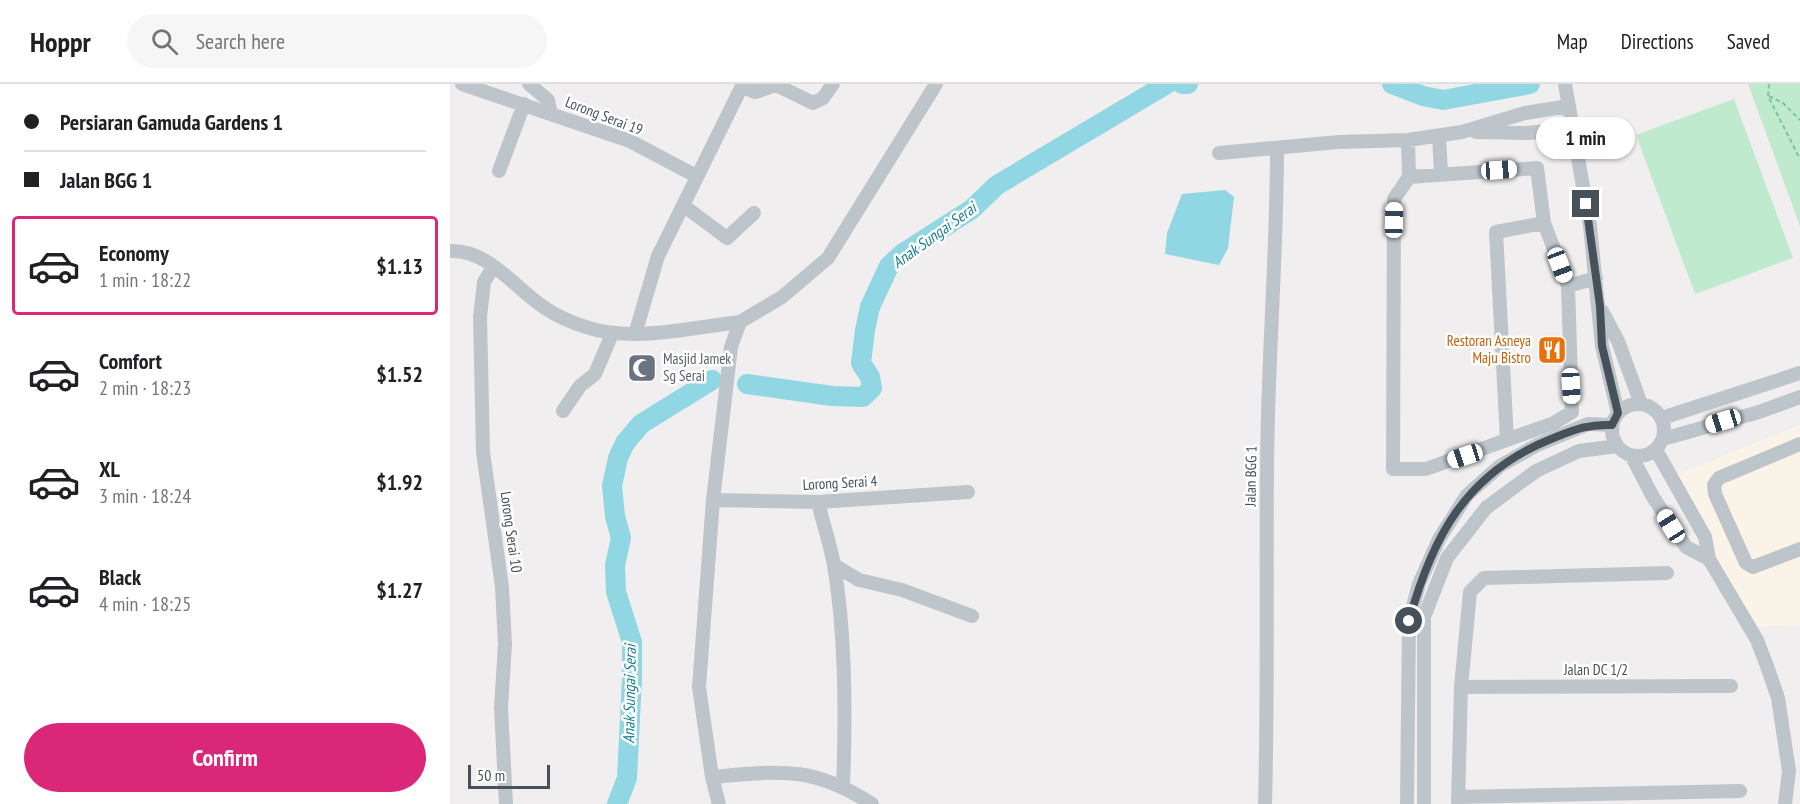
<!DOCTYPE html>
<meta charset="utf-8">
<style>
body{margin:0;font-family:"PT Sans Narrow",sans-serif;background:#f6f6f6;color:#202124;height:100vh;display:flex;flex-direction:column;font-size:22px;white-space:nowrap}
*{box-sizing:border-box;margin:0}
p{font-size:20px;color:#757577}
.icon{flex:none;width:33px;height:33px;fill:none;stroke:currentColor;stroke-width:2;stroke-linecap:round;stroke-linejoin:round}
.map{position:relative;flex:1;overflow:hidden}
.panel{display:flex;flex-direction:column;background:#fff;width:450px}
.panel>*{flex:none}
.guide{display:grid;align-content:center;height:132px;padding:0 24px;background:#fff}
.scale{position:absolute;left:18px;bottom:15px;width:82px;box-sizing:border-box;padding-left:6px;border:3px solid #475159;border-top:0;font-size:16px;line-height:21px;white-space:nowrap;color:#475159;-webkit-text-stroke:4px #fff;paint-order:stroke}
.end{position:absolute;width:27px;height:27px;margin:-14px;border:8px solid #475159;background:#fff;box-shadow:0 0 0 3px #fff}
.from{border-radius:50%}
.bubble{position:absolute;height:42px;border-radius:21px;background:#fff;box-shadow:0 2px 4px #0004;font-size:20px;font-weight:600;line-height:42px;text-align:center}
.car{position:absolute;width:18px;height:36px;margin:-18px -9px;border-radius:8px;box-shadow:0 0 4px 2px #0007;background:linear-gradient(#fff 24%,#345 0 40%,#fff 0 76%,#345 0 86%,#fff 0)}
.guide b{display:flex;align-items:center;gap:21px;height:57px;font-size:22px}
.guide b+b{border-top:2px solid #e0e0e0}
.guide i{width:15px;height:15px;background:#202124}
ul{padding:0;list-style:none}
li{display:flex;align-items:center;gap:18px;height:99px;margin:0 12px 9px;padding:0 12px;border:3px solid transparent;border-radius:6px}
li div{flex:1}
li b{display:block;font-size:22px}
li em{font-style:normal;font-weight:600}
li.active{border-color:#db2777}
li>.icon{width:54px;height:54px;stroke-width:1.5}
.action{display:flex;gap:12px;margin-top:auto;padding:12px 24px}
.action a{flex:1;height:69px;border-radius:36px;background:#db2777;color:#fff;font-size:24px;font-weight:600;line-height:69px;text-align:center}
header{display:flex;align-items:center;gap:36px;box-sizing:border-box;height:84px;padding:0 30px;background:#fff;border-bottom:2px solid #e0e0e0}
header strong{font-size:28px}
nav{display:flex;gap:33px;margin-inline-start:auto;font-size:21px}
.search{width:420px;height:54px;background:#f6f6f6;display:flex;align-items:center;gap:15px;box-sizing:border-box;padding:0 21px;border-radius:33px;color:#757577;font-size:22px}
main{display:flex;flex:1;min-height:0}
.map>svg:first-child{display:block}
.commercial{fill:#faf4e8}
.green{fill:#bfeace}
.water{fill:#90d6e3}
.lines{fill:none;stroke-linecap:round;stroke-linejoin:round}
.river{stroke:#90d6e3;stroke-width:20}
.path{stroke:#7bc59d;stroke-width:2;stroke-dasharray:4.5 3;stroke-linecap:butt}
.minor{stroke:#bdc5cb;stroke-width:14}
.route{stroke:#475159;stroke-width:8}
.labels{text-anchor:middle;stroke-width:5;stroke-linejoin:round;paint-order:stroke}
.street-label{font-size:15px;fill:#475159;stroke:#fff}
.food-label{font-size:15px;fill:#c56008;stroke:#fff;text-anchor:end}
.worship-label{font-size:15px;fill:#5b616d;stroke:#fff;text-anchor:start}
.water-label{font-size:16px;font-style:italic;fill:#197f94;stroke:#fff}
</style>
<header>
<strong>Hoppr</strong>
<div class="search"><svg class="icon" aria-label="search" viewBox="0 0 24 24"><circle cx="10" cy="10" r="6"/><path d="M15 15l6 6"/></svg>Search here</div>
<nav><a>Map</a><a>Directions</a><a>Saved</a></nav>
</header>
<main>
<section class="panel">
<div class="guide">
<b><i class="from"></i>Persiaran Gamuda Gardens 1</b>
<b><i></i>Jalan BGG 1</b>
</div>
<ul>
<li class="active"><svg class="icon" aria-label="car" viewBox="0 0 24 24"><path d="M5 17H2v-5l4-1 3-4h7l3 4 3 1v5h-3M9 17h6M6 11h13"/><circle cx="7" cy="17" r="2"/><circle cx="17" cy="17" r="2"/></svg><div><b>Economy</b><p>1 min · 18:22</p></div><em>$1.13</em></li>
<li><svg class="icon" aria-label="car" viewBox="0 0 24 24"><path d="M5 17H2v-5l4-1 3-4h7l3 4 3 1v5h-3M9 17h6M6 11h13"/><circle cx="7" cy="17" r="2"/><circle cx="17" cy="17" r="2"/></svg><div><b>Comfort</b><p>2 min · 18:23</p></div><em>$1.52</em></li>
<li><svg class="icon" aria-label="car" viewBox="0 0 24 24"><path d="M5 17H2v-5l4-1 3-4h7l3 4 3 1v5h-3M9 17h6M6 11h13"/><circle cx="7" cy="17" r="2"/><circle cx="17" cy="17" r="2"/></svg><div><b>XL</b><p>3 min · 18:24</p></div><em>$1.92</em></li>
<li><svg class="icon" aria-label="car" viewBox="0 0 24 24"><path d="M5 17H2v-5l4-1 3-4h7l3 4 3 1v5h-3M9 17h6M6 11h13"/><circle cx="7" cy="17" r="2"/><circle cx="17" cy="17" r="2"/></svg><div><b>Black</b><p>4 min · 18:25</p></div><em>$1.27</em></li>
</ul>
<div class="action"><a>Confirm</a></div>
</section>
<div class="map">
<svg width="1350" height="720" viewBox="0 0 1350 720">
<rect width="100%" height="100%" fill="#f0eeee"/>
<!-- commercial -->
<path class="commercial" d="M1350,341V541L1302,543L1253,475L1226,391Z"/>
<!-- green -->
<path class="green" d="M1298,0H1350V142Z
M1284,15L1343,174L1245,210L1186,51Z"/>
<!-- water -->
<path class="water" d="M775,106L784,113L778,164L769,181L715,170L717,149L732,110Z"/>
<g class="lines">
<!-- river -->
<path class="river" d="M732,0H738
M942,0L973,12L993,16L1080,0
M297,300L382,312L413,313L422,304L420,293L411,279L415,246L420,223L439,182L452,170L522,125L547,101L717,0
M167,720L177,694L182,594V558L166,508L165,481L171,454L165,432L162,402L168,374L175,359L191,340L262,296"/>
<!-- path -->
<path class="path" d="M1319,0L1318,12L1350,75
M1319,12L1333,19L1350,36"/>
<!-- minor -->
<path class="minor" d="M12,0L180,57L246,92
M79,0L98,16L101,30
M1115,0L1140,142L1152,262L1168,329
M292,3L305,8L326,1L363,19L373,14L383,0
M1026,48L1078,49L1122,44
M989,52L991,89
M958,56L959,93L944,115L943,385H976L1104,339L1122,328L1118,202L1094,139L1087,84L959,93
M769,69L889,58L958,56L1012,48L1075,29L1119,22
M49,87L74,20
M234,122L277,154L304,129
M0,167C39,165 65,205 95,224C107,232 123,239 136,243C181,259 244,243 290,238
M43,183L34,198L30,233L33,368L52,503L55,560L51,624L56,720
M1118,202L1146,194
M1152,227L1168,257L1191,320
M185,250L208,172L293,0
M1162 346a26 26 0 1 1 52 0a26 26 0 1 1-52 0Z
M113,327L130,302L145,290L162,250
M1212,334L1350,289
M1213,355L1309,328L1350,313
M1057,356L1046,148L1094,139
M1350,360L1269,394L1264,401L1265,410L1296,479L1303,483L1350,465
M1206,366L1255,453L1259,475L1307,556L1317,582L1328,614L1339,687L1335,720
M1181,371L1203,413L1236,463L1259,475
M263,416L368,418L518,408
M368,418C373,439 380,460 384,481C396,553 396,629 393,702
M384,481L409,496L452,506L522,532
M1011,603L1281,602
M262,693C331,687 361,681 422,720
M1008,713L1290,707
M269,720L262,693L249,603L263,416L281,263L290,238L332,213L378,174L486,0
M815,720C818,611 816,502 817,392C817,283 827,174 827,65
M957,720L959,537L969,500L989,455L1017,411L1050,382L1087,361L1138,340L1162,341
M974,720V533L997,474L1036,424L1086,387L1129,367L1167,362
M1008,720L1011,603L1020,508L1034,494L1217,489"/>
</g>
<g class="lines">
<!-- route -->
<path class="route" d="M959,537C982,453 1016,389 1101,355C1124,346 1137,340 1162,341L1168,329L1152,262L1150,222L1136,120"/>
</g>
<!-- icons -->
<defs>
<g id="restaurant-square" transform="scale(1.5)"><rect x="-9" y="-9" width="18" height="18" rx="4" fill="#e8710a" stroke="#fff"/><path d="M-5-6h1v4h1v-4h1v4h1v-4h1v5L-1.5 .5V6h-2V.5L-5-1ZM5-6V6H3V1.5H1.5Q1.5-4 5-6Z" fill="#fff"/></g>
<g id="mosque-square" transform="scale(1.5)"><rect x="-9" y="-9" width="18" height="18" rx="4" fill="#6b7280" stroke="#fff"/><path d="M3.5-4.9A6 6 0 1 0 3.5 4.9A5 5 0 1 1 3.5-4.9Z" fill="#fff"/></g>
</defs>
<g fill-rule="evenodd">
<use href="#restaurant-square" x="1102" y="266"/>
<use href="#mosque-square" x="192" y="284"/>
</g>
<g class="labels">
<!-- street labels -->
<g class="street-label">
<text transform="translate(154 32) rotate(21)" y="5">Lorong Serai 19</text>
<text transform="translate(801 392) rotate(-89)" y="5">Jalan BGG 1</text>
<text transform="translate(390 399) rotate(-3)" y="5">Lorong Serai 4</text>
<text transform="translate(61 448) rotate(82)" y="5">Lorong Serai 10</text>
<text x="1146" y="591">Jalan DC 1/2</text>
</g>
<!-- food labels -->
<g class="food-label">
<text x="1081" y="262">Restoran Asneya<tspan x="1081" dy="17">Maju Bistro</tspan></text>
</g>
<!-- worship labels -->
<g class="worship-label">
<text x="213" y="280">Masjid Jamek<tspan x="213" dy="17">Sg Serai</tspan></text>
</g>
<!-- water labels -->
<g class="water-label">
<text transform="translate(484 151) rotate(-36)" y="6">Anak Sungai Serai</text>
<text transform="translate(179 610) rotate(-89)" y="6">Anak Sungai Serai</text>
</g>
</g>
</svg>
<div class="scale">50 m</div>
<i class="end from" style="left:959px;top:537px"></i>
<i class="end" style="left:1136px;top:120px"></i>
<div class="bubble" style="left:1086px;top:33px;width:99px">1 min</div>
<i class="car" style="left:1049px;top:86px;rotate:86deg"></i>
<i class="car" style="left:944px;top:136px;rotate:1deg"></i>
<i class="car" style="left:1110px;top:181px;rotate:159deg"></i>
<i class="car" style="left:1121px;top:302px;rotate:177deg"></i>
<i class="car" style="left:1273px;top:337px;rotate:253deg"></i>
<i class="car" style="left:1015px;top:372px;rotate:252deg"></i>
<i class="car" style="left:1221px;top:442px;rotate:328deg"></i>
</div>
</main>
